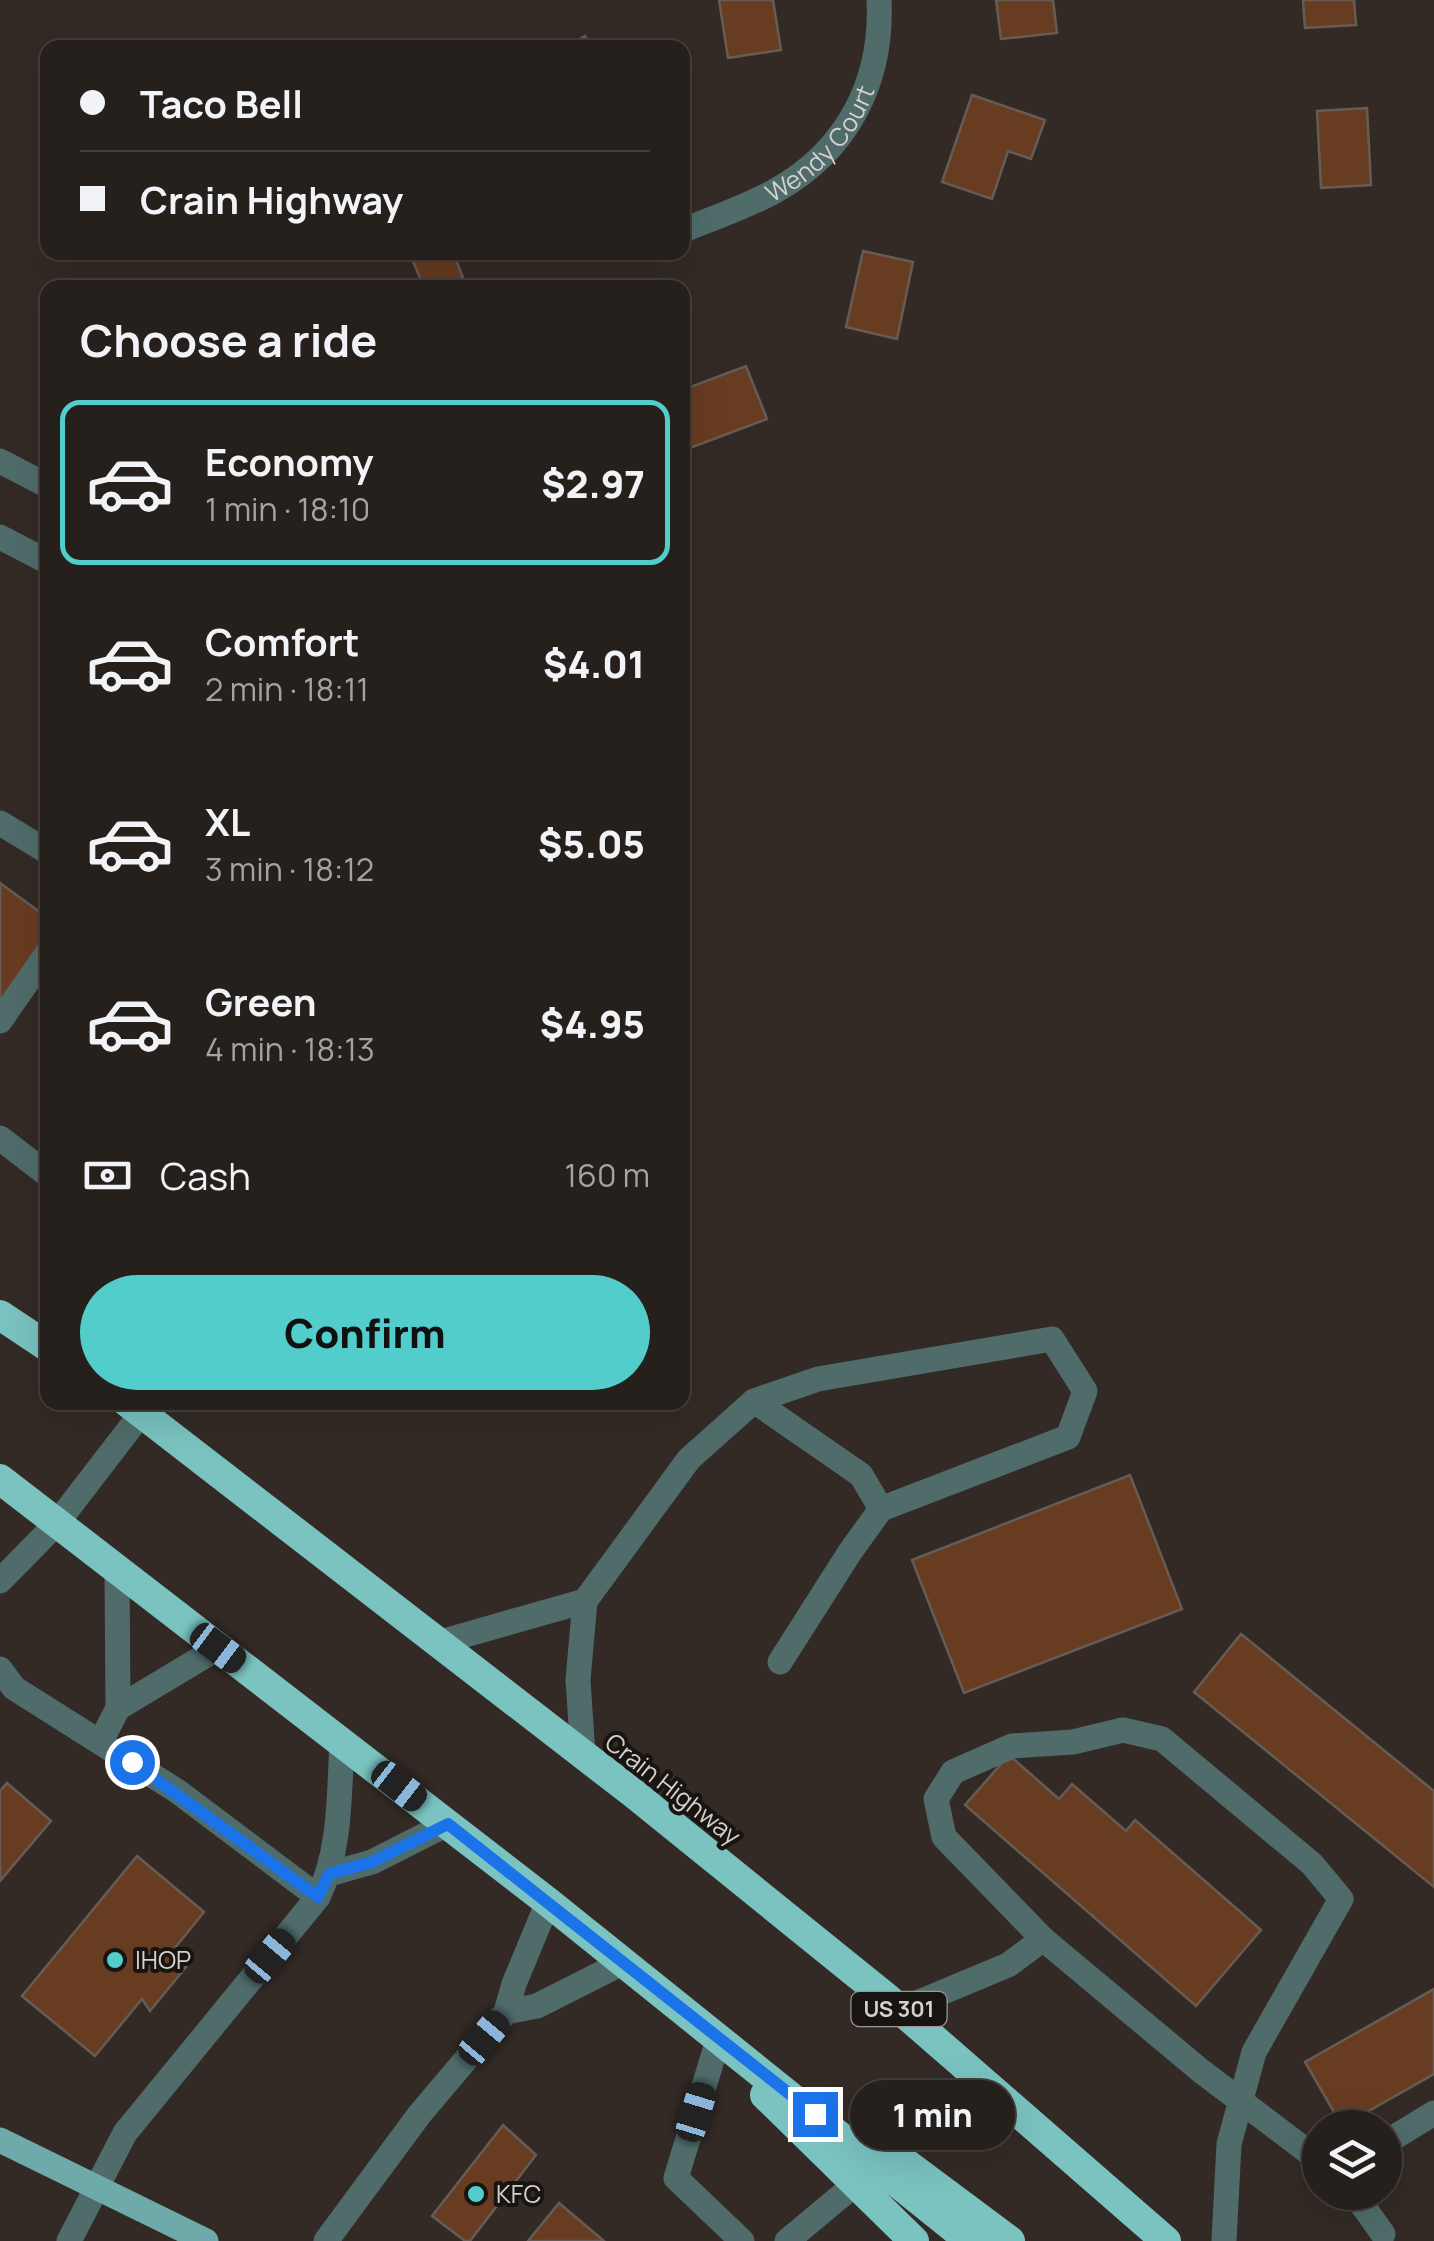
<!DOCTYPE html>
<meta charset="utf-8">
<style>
body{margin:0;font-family:Manrope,sans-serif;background:#322d29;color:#f1f3f6;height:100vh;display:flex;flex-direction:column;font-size:38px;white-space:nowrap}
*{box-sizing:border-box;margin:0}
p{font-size:32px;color:#a4a3a3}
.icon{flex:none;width:55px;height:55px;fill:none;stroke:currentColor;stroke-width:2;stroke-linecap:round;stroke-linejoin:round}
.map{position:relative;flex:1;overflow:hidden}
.details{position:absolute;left:40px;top:280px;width:650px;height:1130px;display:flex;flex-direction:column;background:#26201c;border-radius:20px;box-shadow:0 10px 40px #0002,0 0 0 2px #423e3b}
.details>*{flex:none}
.guide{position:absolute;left:40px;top:40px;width:650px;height:220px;border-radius:20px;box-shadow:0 10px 40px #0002,0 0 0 2px #423e3b;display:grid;align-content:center;height:220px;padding:0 40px;background:#26201c}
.controls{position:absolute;left:1302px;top:2110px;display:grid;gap:20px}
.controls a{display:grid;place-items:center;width:100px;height:100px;border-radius:50%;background:#26201c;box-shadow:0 10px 40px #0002,0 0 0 2px #423e3b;font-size:50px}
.end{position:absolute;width:45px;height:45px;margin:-22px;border:12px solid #1a73e8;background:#fff;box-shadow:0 0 0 5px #fff}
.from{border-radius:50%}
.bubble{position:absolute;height:70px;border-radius:35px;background:#26201c;box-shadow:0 10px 40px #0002,0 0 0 2px #423e3b;font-size:32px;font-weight:800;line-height:70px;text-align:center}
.car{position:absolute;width:30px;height:60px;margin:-30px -15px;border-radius:12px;box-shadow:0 0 8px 2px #0007;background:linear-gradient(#222 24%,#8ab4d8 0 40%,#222 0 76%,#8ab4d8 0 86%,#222 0)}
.guide b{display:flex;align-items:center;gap:35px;height:95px;font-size:38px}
.guide b+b{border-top:2px solid #423e3b}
.guide i{width:25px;height:25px;background:#f1f3f6}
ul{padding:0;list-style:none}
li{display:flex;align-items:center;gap:30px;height:165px;margin:0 20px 15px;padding:0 20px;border:5px solid transparent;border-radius:20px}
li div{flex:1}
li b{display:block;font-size:38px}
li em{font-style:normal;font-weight:800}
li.on{border-color:#53cdcb}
li>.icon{width:90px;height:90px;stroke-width:1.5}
h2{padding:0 40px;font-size:45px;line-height:120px}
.pay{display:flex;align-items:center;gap:25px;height:110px;padding:0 40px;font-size:38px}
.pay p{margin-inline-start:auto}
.cta{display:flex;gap:20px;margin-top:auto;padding:20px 40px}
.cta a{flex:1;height:115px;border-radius:60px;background:#53cdcb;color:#111;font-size:40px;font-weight:800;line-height:115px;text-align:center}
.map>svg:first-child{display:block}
.building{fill:#683c21;stroke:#665c56;stroke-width:2.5}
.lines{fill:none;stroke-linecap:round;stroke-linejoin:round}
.minor{stroke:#4f6c6b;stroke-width:25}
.major{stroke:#6eaaa9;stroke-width:25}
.highway{stroke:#7ac3c1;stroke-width:30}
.route{stroke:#1a73e8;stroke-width:12}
.poi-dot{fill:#53cdcb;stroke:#181411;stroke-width:4}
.labels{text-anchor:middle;stroke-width:8;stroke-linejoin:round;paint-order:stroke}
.shield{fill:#181411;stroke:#9d9895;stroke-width:2.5}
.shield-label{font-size:22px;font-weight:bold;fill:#d6d0cd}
.street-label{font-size:25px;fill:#d6d0cd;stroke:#181411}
.poi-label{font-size:25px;fill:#d6d0cd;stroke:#181411;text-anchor:start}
</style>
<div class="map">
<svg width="1434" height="2241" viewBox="0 0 1434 2241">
<rect width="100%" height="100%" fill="#332a25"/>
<!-- building -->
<path class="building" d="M719,0H773L781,50L728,58Z
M996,0H1053L1057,33L1001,39Z
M1303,0H1354L1356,25L1305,28Z
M585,36L592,48H565Z
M972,95L1045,120L1031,159L1008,151L992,199L942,182Z
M1367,108L1371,185L1321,188L1317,111Z
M863,251L913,262L897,339L846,327Z
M418,252H453L467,288H424L411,256Z
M746,366L767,419L682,451V390Z
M0,883L48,918V936L0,1002Z
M1130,1475L1182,1609L964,1693L912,1560Z
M1241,1634L1434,1791V1887L1194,1692Z
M1009,1755L1059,1799L1072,1784L1126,1831L1135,1820L1261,1930L1196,2006L965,1805Z
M7,1783L51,1821L0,1881V1791Z
M137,1856L204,1912L170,1954L186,1967L150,2011L142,1999L95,2056L22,1996Z
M1434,1989V2074L1342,2126L1305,2062Z
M503,2125L536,2155L470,2241H465L432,2216Z
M559,2203L604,2241H528Z"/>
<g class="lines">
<!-- minor -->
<g class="minor">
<path id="s1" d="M682,231C713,218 746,207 775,191C847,151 883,82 879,0"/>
<path d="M0,461L48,486"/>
<path d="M0,537L48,562"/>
<path d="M0,823L48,852"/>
<path d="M0,1021L48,952"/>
<path d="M0,1138L48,1175"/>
<path d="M754,1401L861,1475L881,1509"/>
<path d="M0,1581L57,1523L150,1402"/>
<path d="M585,1601L689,1459L754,1401L818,1379L1052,1339L1085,1391L1068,1437L881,1509L850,1552L780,1662"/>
<path d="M437,1643L585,1601L578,1680L583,1755"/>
<path d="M0,1669L14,1688L177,1791L318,1897"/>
<path d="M118,1708L218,1648"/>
<path d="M101,1741L118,1708L117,1570"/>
<path d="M329,1874L372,1862L447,1824"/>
<path d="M548,1902L514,1984L506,2012L537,2006L624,1962"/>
<path d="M1043,1939L944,1837L936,1799L953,1772L1012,1746L1073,1742L1123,1730L1162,1739L1312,1864L1341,1899L1254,2052L1229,2144L1224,2241"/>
<path d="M900,2010L1008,1965L1043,1939L1201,2071L1320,2161"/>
<path d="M716,2047L676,2178L742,2241"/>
<path d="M1385,2143L1434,2113"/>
<path d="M1353,2192L1383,2234"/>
<path d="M69,2241L125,2133L318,1897C341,1850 339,1794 342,1742"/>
<path d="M326,2241L419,2115L506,2012"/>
<path d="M787,2241L854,2185"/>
</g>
<!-- major -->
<path class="major" d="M0,2140L206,2241"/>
<!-- highway -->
<path class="highway" d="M0,1315L48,1347
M127,1402L633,1793L888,1999L1166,2241
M0,1479L548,1902L970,2241
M765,2095L914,2241
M876,2141L1010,2241"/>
</g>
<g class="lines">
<!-- route -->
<path class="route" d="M132,1762L318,1897L329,1874L372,1862L448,1824L815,2114"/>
</g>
<!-- markers -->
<g class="poi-dot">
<circle cx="115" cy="1960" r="10"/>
<circle cx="476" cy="2194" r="10"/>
</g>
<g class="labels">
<!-- shield labels -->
<rect class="shield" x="851.5" y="1992" width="95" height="34" rx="8"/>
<g class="shield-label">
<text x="899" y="2017">US 301</text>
</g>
<!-- street labels -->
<g class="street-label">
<text dy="9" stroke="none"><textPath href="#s1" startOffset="168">Wendy Court</textPath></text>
<text transform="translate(673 1789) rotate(38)" y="9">Crain Highway</text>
</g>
<!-- poi labels -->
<g class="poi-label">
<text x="135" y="1969">IHOP</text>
<text x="496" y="2203">KFC</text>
</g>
</g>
</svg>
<div class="controls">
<a><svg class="icon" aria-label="layers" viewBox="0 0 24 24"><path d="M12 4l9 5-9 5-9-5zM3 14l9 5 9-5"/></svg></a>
</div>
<i class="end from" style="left:132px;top:1762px"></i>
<i class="end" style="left:815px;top:2114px"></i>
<div class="bubble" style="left:850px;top:2080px;width:165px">1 min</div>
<i class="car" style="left:218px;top:1648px;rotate:127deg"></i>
<i class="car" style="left:399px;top:1786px;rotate:128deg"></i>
<i class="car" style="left:270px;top:1956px;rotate:40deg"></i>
<i class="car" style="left:484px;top:2038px;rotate:40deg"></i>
<i class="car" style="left:696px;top:2112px;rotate:17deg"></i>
<div class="guide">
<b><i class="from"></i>Taco Bell</b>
<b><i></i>Crain Highway</b>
</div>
<section class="details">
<h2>Choose a ride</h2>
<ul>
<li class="on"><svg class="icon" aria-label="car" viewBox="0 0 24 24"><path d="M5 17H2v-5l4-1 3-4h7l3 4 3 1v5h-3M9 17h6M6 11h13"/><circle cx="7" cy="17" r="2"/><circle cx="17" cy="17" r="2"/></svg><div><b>Economy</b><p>1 min · 18:10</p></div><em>$2.97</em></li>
<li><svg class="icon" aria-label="car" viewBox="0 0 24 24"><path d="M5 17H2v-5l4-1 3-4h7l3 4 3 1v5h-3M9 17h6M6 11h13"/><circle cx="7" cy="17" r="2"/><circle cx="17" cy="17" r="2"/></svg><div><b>Comfort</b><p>2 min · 18:11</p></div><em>$4.01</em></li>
<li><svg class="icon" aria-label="car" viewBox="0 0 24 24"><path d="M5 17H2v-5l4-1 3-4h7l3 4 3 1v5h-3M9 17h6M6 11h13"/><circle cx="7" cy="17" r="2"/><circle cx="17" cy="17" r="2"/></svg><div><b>XL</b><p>3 min · 18:12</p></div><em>$5.05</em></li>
<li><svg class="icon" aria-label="car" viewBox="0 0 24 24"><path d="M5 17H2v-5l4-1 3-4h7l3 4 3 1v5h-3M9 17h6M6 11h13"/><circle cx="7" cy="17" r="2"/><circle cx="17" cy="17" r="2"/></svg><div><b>Green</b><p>4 min · 18:13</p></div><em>$4.95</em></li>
</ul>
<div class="pay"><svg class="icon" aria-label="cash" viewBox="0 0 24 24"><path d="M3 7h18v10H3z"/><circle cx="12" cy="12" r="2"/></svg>Cash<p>160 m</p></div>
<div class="cta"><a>Confirm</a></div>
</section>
</div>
